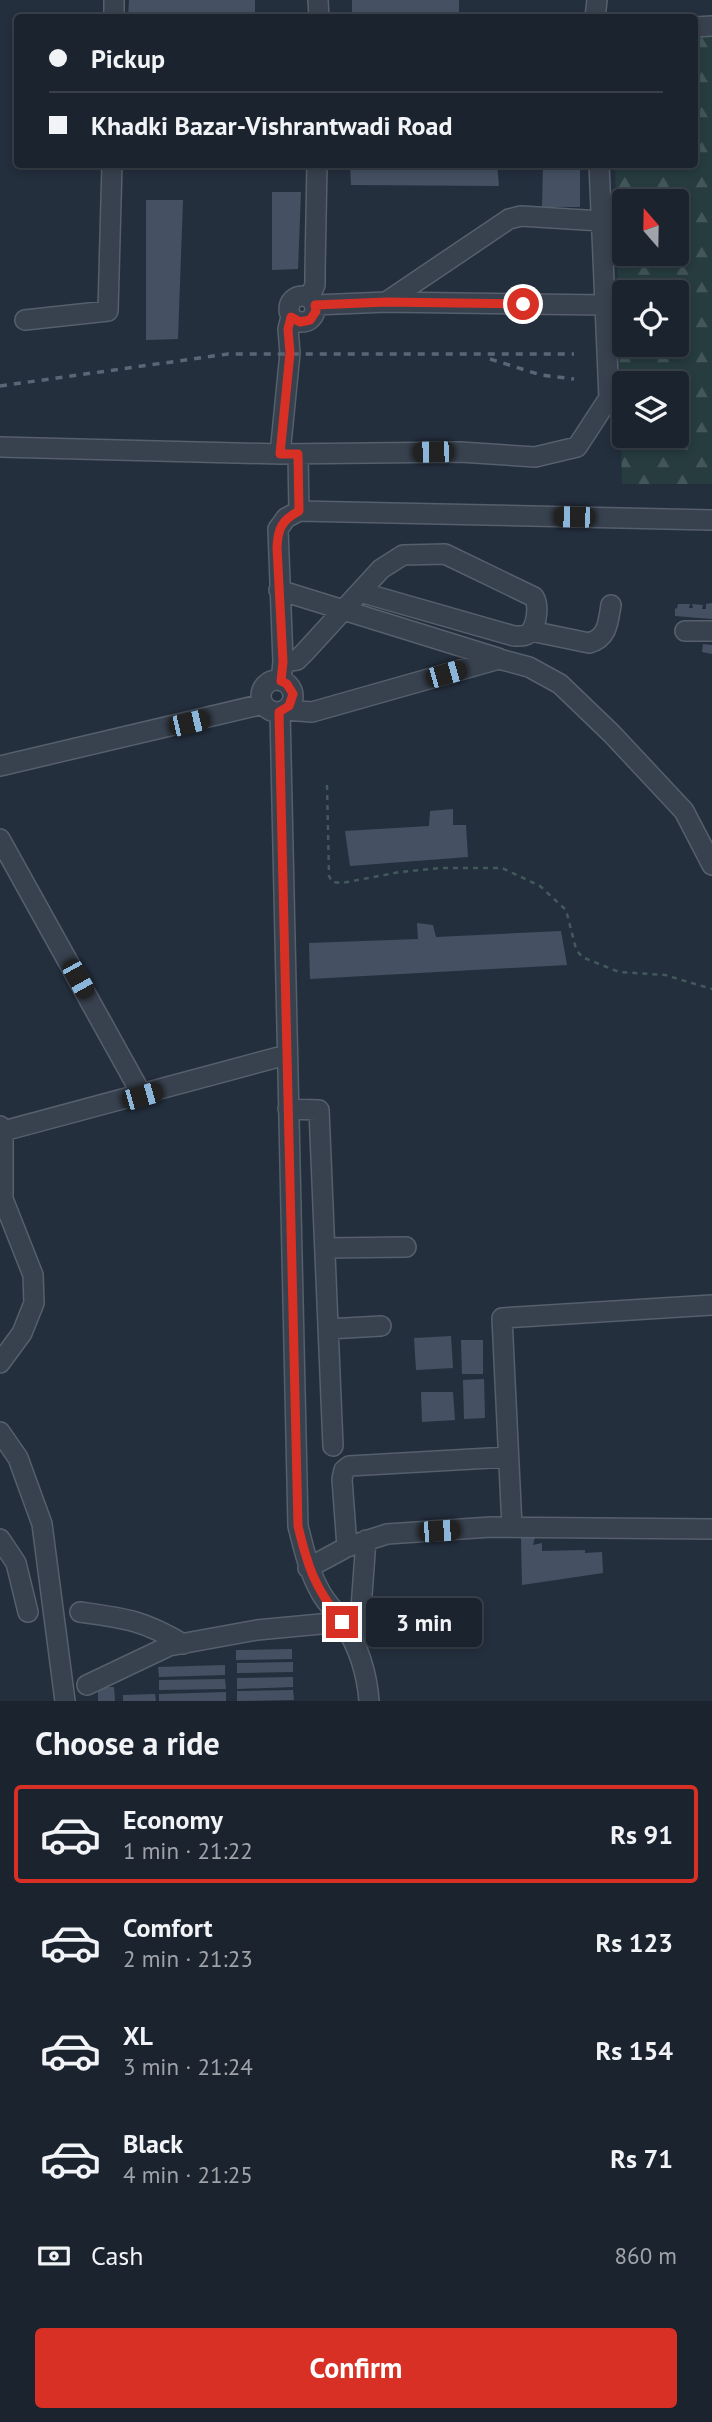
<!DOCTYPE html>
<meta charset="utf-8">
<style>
body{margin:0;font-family:"PT Sans",sans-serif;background:#242b36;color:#f1f3f6;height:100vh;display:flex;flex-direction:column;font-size:26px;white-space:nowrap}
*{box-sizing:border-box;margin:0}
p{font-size:23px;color:#a0a4aa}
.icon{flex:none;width:38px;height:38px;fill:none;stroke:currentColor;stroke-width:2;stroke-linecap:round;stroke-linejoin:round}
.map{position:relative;height:1701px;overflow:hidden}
.panel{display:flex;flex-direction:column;background:#1b232e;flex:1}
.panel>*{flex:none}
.banner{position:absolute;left:14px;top:14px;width:684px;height:154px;border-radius:7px;box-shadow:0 4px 10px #0003,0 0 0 2px #39404a;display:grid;align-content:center;height:154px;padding:0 35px;background:#1b232e}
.needle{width:46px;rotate:340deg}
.tools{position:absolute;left:612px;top:189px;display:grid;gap:14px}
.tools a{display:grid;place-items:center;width:77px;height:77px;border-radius:7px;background:#1b232e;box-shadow:0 4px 10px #0003,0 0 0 2px #39404a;font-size:35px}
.end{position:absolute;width:32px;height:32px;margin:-16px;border:9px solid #d93025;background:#fff;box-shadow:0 0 0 4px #fff}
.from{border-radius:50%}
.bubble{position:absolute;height:49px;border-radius:7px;background:#1b232e;box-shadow:0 4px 10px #0003,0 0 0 2px #39404a;font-size:23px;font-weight:800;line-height:49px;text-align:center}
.car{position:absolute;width:21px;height:42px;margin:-21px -10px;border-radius:9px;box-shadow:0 0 5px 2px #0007;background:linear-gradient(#222 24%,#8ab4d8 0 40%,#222 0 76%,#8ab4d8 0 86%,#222 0)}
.banner b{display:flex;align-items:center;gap:24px;height:66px;font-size:26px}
.banner b+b{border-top:2px solid #39404a}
.banner i{width:18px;height:18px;background:#f1f3f6}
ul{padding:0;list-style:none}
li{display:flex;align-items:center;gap:21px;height:98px;margin:0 14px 10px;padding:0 21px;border:4px solid transparent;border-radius:7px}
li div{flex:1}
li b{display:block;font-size:26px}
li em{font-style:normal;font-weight:800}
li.active{border-color:#d93025}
li>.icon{width:63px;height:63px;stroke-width:1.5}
h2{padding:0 35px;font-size:32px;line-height:84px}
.pay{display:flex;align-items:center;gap:18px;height:77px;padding:0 35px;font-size:26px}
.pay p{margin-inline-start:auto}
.cta{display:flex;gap:14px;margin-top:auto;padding:14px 35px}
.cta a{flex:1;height:80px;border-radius:7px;background:#d93025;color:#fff;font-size:28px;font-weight:800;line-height:80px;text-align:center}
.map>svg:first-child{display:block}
.forest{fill:url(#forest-firs);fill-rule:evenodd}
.building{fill:#455162}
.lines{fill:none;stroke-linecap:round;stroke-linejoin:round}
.minor-casing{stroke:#565f6c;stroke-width:22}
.path{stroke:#44595c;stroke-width:2.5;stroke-dasharray:5 5;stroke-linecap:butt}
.minor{stroke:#38414e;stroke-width:19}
.rail{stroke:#5a6575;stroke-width:3.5;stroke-dasharray:7 7;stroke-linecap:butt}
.route{stroke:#d93025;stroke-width:9}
</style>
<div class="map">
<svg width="712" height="1701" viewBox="0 0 712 1701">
<defs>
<pattern id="forest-firs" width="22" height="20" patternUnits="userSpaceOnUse" patternTransform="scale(1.75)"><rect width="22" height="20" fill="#263c3f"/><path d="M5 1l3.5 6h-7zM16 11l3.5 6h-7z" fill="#435659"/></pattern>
</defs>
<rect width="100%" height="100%" fill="#242f3e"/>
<!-- forest -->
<path class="forest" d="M712,36V484H622L615,165L695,164V37ZM625,201H677V254H625ZM625,292H677V345H625ZM625,383H677V436H625Z"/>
<!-- building -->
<path class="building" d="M129,0H255V18H128Z
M352,0H459V18H352Z
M350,164H497L499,186L351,185Z
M543,164H580V207H542Z
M272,192H301L298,269L272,270Z
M146,200H183L178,339L146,340Z
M712,603V619L675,616V608L677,609L678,604H690L689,608H693L692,604L703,605L702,609H706V604Z
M703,644L712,645V654L702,652Z
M453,809V825H466L468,857L350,866L345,831L429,826L430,811Z
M417,923L433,925L436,937L561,931L567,965L310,979L309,943L418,939Z
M451,1336L453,1368L416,1370L414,1338Z
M461,1340H483V1374H462Z
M484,1379L485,1418L464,1419L463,1380Z
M421,1392H453L455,1420L422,1422Z
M535,1537L533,1545L542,1543V1551L585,1550V1553L602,1552L603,1573L522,1585L521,1538Z
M292,1649V1659L236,1660V1650Z
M293,1662V1672L237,1673V1663Z
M225,1665V1675L159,1677L158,1667Z
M293,1677V1687L237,1689V1678Z
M225,1679L226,1689L159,1690V1680Z
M98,1687H114L115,1701H98Z
M293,1690L294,1700L237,1701V1691Z
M226,1692V1701H159V1694Z
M155,1694L156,1701H123V1695Z"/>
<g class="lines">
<!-- minor casing -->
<g class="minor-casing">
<path id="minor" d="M114,0V18
M318,0L319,18
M595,18L597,0
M695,27L712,26
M289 309a13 13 0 1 1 26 0a13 13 0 1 1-26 0Z
M309,298L315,285V272L317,164
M386,302L509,219L521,216L601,221
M315,305L386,302L605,305
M25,320L108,311L112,164
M0,447L280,454L460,452L535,457L577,447L609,398L599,164
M280,454L290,353L288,329L291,317
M298,454L299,511
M279,590L498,658
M531,631L589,643C608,638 608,622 611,605
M685,631H712
M283,662L297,660L304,653L381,569L403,555L445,554L534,597C539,605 537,623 531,631C527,637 520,636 514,636L360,592
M261 696a16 16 0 1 1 32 0a16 16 0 1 1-32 0Z
M281,681L283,662L278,529L286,518L299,511L712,520
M285,710L312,712L499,659L529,667L560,684L612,734L684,811L712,865
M280,712L298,1526C304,1550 309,1572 321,1593C327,1604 337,1613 344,1624C359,1648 367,1673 369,1701
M0,766L263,704
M0,839L142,1095
M288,1109L319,1110L333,1446
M0,1126L3,1132V1199L33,1275L34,1303L22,1333L0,1363
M0,1132L286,1055
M325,1248L406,1247
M328,1329L381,1326
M0,1432L18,1458L42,1524L65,1701
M512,1527L502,1318L712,1305
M0,1539L16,1563L28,1612
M347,1547L342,1479L344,1470L349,1466L508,1457
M308,1568L347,1547L387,1534L491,1527L712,1529
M80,1612C124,1618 143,1620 183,1644
M353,1640L360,1622L366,1540
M87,1685L169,1646L257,1630L342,1622"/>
</g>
<!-- path -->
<path class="path" d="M327,785L329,876L332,882L342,883L400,872L441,868H502L540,886L566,910L576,949L582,957L619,972L665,975L712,989"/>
<!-- minor -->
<use href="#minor" class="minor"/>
<!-- rail -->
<path class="rail" d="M490,359L541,375L574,379
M0,386L228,354H574"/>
</g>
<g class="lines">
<!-- route -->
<path class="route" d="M342,1622C315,1588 308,1568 298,1526L279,712L289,706L293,694L287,684L281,681L283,662L277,547C278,528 282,520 299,511L298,454H280L290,353L288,329L291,317L300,322L310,320L316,311L315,305L386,302L523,304"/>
</g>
</svg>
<div class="tools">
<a><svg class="needle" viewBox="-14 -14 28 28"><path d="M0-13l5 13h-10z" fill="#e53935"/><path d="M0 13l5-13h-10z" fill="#a0a4aa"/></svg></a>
<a><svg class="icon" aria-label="locate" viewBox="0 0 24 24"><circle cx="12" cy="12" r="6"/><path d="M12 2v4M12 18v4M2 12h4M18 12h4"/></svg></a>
<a><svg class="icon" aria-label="layers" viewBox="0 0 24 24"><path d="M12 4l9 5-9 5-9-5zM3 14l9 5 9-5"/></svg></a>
</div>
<i class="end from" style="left:523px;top:304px"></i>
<i class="end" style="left:342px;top:1622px"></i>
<div class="bubble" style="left:366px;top:1598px;width:116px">3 min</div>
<i class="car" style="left:433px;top:452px;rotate:269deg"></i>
<i class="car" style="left:574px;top:517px;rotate:271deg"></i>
<i class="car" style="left:446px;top:674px;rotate:74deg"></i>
<i class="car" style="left:189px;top:723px;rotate:77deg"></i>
<i class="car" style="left:78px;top:979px;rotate:151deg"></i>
<i class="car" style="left:142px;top:1096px;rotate:74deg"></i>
<i class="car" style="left:439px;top:1531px;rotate:86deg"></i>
<div class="banner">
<b><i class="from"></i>Pickup</b>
<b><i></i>Khadki Bazar-Vishrantwadi Road</b>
</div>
</div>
<section class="panel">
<h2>Choose a ride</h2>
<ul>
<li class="active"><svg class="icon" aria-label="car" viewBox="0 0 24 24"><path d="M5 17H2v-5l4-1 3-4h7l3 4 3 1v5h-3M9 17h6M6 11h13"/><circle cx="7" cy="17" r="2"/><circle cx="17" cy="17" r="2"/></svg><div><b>Economy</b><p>1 min · 21:22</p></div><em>Rs 91</em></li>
<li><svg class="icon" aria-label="car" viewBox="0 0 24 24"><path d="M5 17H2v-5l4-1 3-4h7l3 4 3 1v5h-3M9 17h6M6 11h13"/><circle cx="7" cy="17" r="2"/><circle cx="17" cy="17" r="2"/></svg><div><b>Comfort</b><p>2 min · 21:23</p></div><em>Rs 123</em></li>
<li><svg class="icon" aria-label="car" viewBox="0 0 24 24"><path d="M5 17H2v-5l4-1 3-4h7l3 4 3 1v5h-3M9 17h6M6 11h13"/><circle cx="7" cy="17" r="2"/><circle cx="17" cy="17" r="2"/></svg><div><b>XL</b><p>3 min · 21:24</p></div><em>Rs 154</em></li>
<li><svg class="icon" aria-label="car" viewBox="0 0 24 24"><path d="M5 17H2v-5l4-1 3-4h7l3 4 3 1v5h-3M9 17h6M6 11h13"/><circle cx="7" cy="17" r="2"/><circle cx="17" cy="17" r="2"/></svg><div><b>Black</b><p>4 min · 21:25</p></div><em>Rs 71</em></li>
</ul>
<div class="pay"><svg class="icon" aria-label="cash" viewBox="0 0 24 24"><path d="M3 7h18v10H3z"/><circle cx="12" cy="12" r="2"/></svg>Cash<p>860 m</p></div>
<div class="cta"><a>Confirm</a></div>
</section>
